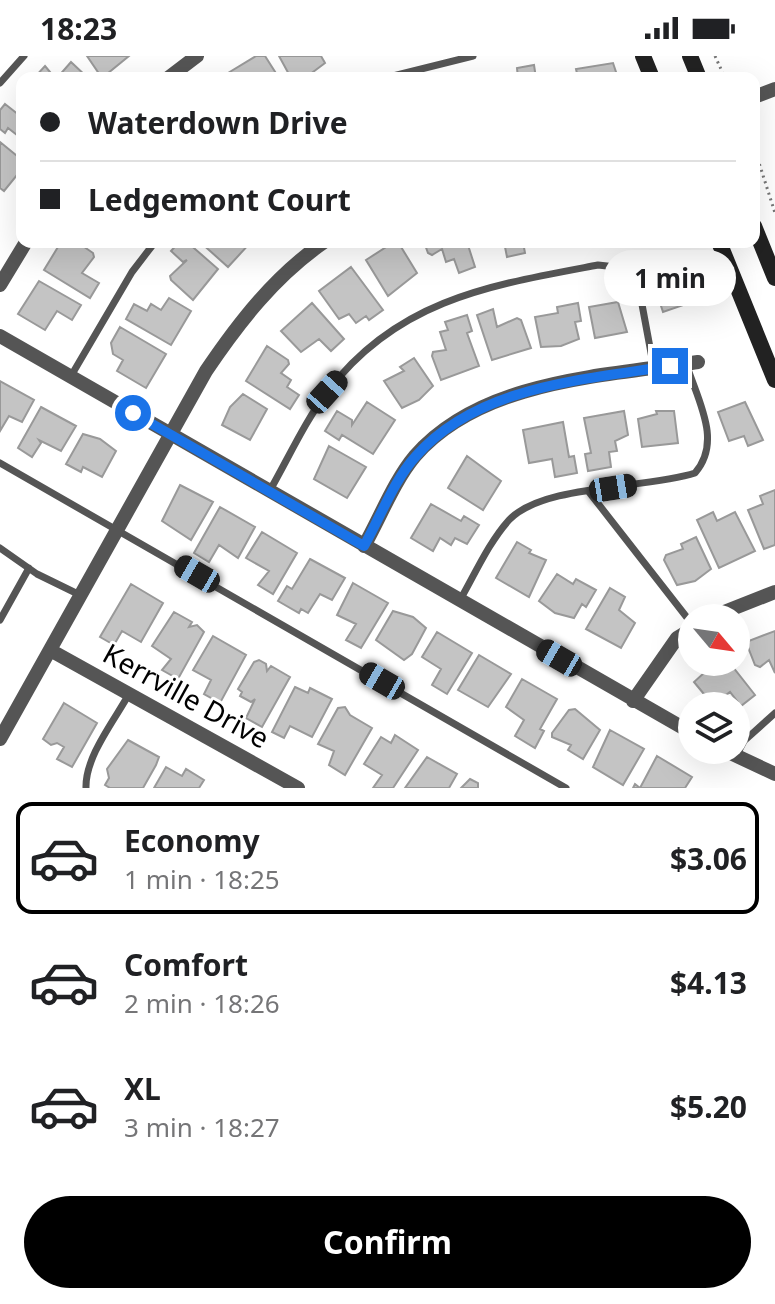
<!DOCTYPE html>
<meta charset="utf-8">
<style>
body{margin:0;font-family:"Noto Sans",sans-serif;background:#f6f6f6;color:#202124;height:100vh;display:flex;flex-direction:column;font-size:30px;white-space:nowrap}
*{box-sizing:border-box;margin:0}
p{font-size:26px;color:#757577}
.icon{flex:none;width:44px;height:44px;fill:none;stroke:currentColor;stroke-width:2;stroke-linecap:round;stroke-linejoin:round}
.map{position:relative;height:732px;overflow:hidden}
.panel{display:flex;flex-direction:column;background:#fff;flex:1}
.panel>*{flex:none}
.top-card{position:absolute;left:16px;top:16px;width:744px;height:176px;border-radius:16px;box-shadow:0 8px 32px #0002;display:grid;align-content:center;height:176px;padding:0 24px;background:#fff}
.needle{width:52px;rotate:119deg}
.buttons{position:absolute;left:678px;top:548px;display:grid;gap:16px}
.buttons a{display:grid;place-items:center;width:72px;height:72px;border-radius:50%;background:#fff;box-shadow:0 8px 32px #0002;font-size:40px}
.end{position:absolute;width:36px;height:36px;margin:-18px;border:10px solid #1a73e8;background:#fff;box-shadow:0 0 0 4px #fff}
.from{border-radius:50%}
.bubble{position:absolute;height:56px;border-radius:28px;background:#fff;box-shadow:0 8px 32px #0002;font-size:26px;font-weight:700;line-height:56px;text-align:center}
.car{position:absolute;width:24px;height:48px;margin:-24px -12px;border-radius:10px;box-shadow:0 0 6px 2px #0007;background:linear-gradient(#222 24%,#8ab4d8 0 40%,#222 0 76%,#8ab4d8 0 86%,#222 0)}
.top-card b{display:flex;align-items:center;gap:28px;height:76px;font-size:30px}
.top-card b+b{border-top:2px solid #e0e0e0}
.top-card i{width:20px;height:20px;background:#202124}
ul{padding:14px 0 0;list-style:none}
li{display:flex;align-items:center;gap:24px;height:112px;margin:0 16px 12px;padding:0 8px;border:4px solid transparent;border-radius:16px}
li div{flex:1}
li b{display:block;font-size:30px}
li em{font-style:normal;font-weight:700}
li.on{border-color:#000}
li>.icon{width:72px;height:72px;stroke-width:1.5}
.action{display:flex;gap:16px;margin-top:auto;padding:16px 24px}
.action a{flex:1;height:92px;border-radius:48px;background:#000;color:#fff;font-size:32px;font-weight:700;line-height:92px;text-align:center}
.status{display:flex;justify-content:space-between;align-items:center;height:56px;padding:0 40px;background:#fff;direction:ltr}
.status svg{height:22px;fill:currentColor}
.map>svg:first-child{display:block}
.building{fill:#c4c4c4;stroke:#999;stroke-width:2}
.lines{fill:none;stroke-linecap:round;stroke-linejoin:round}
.path{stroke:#777;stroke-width:3;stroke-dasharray:2 4;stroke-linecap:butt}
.lane{stroke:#555;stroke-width:7}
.street{stroke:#555;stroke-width:14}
.secondary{stroke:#222;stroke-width:16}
.route{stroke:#1a73e8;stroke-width:10}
.labels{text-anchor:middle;stroke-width:6;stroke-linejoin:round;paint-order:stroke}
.street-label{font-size:28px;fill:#000;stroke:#fff}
</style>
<div class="status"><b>18:23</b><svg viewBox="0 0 49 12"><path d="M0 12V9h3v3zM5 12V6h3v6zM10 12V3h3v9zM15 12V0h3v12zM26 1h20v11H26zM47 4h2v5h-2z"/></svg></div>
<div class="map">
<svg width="775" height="732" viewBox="0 0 775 732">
<rect width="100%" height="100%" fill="#fff"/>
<!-- building -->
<path class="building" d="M87,0H129L102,22Z
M256,0H265L279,22H231L228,17Z
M279,0H321L325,7L305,22H291Z
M71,6L88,22H57Z
M613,7L618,22H578L576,13Z
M534,9L536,22H518L517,12Z
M45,10L55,22H34Z
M5,48L19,59L17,63L22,56V83L8,72L5,77L0,73V54Z
M0,86L22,104V113L4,135L0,132Z
M61,186H77L93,197L94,201L82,217L99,227L90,242L44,214Z
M179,186H187L218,213L193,244L171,224L170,220L187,204L183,206L171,195Z
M200,186H251L228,211Z
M394,186H398L417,217L388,240L366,204Z
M424,186H467L475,211L459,217L454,203L446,206L442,193L432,199L428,197Z
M504,186H523L525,197L507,201Z
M681,205L698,244L663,256L650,216Z
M351,211L383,254L369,264L366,260L356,267L349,258L339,263L319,235Z
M39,225L81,249L72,264L57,255L45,274L18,258Z
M169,242L191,255L171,289L126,263L134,248L147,255L151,248L161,254Z
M618,246L627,276L595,282L589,251Z
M312,247L344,283L331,295L319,283L301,296L281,275Z
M578,247L581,265L575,266L579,283L561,290L541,291L535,261L558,257L557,251Z
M493,253L497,271L517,262L521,264L531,292L492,304L477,259Z
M467,259L472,275L467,277L479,310L441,324L432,300L433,296L446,294L440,276L448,274L445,266Z
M120,271L166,298L146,332L117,315L123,304L113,298L111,287Z
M267,290L288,304L289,308L281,317L291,324L287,331L299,339L290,353L246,325Z
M414,302L433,330L419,344L402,352L384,325L404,315L400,311Z
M0,325L34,344L22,366L9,360L0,375Z
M243,338L267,353L250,384L222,369L230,351Z
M367,346L395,364L373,398L342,379L339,384L325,375L337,355L352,364V369Z
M745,346L763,384L748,390L744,380L729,385L718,356Z
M41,351L76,370L61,395L39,384L41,387L32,401L18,392Z
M624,355L628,379L615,385L617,395L609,396L611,411L588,415L585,398L591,397L584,362Z
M656,355H674L678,387L642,391L638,363L657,358Z
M563,366L569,401L574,400L577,417L555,421L552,403L529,407L523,374Z
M83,378L100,383L116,395L102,421L83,411L81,416L66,408Z
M329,390L366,411L347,442L314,423Z
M467,400L501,425L483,454L448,432Z
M180,429L213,446L191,484L162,465Z
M775,434V489L764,493L748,454L763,448L760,440Z
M431,448L461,465L464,460L479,469L467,488L455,482L451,489L440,482L433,495L411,482Z
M220,451L255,471L238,502L219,489L209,506L194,497Z
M713,456L717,465L735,456L755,495L719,512L697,464Z
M262,476L297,497L273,538L258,529L269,515L246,502Z
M696,481L711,513L695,525L677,529L664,504L666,499L683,493L681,488Z
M517,486L531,494L529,497L546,504L529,541L496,522Z
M310,503L345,522L332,544L320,538L308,557L301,553L299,557L278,545L287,530L292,533Z
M557,518L573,528L576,523L596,534L586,551L582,548L574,562L555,557L539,545Z
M353,527L388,547L361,592L346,584L356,568L337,559Z
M131,528L163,547L141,586L122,575L114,589L100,581Z
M610,532L625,541L619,554L635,567L621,592L586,573Z
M393,555L413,561L426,572L412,598L404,604L376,584Z
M174,556L192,566L189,571L197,569L204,576L178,623L162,614L171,603L152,590Z
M775,575V617L769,604L760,611L755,609L746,586Z
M437,576L472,597L447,638L432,629L441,613L422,601Z
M213,580L246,599L220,647L204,638L211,624L193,614Z
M479,599L511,618L488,651L458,634Z
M259,604L266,608L267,615L271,610L290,621L262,671L246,662L255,643L251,646L240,640L242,636L238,633L254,606Z
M716,606H729L755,639L741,650L730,636L713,649L694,626Z
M522,623L557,643L540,673L544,675L535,692L515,680L524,664L506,651Z
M295,631L308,637L310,632L332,643L312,681L290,670L284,682L272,676Z
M64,647L97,667L72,711L57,703L64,691L57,687L51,689L43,683Z
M345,651L350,659L372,672L345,719L329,709L334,695L318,688L338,652Z
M575,653L600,674L583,703L568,694L571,689L552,681V677L569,654Z
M610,674L644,693L623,729L593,711Z
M395,679L418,694L393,732H373L382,719L364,708L381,681L391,687Z
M128,684L159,701L156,709L143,732H110L105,729L109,722L107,713Z
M657,700L692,721L685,732H633L635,728L640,732Z
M427,701L457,718L449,732H405Z
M166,711L182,720L186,713L204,724L199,732H154Z
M470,723L478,727V732H461Z"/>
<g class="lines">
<!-- path -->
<path class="path" d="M715,0L725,22
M754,91L775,157"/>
<!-- lane -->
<path class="lane" d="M385,22L473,0
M0,27L24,0
M71,320L132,216L155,186
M0,407L566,732
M269,436C288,403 305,365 328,335C398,243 492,229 598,209L616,211L638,227L654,313
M589,436L692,568
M0,492L37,518L80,539
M460,544C475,518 489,486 509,464C543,428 646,433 695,417C723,385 697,343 686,307
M0,564L29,512
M736,700L744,685L775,657
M86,732C85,701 114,665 129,638"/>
<!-- street -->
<path class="street" d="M168,22L197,0
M754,41L775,33
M0,229L26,186
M0,280L692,677
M364,490C380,462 394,425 415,400C481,324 604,320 698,306
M709,562L775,536
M50,594L298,732
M633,645L677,582L692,573
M0,683L206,315C239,266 275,220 324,186
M724,694L775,718"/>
<!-- secondary -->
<path class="secondary" d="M643,0L652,22
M690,0L699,22
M754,170L775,222
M719,186L775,324"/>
</g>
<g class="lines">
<!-- route -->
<path class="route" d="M133,357L364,490C380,462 394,424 416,400C478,330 582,324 670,310"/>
</g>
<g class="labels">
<!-- street labels -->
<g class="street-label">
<text transform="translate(186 640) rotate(29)" y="10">Kerrville Drive</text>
</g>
</g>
</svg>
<div class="buttons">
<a><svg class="needle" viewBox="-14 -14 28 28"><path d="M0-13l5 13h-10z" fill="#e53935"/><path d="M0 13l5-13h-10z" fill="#757577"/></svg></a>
<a><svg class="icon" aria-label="layers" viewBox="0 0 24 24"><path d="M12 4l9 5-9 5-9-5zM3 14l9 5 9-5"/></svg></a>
</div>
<i class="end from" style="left:133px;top:357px"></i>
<i class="end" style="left:670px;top:310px"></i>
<div class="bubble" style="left:604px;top:194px;width:132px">1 min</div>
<i class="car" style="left:327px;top:336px;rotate:42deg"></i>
<i class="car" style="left:613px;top:432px;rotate:81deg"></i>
<i class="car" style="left:197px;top:518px;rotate:300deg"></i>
<i class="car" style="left:559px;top:602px;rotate:300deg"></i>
<i class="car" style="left:382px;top:625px;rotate:300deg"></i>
<div class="top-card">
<b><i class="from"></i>Waterdown Drive</b>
<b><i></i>Ledgemont Court</b>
</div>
</div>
<section class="panel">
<ul>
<li class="on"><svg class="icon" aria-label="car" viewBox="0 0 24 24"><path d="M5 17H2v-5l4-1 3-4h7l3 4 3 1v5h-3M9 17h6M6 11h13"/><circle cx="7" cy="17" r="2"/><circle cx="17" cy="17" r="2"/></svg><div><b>Economy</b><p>1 min · 18:25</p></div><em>$3.06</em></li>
<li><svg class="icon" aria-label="car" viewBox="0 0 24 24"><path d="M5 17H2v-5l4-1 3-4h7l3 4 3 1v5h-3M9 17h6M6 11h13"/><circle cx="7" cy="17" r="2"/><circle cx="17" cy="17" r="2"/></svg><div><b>Comfort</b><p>2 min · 18:26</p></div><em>$4.13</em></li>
<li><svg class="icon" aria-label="car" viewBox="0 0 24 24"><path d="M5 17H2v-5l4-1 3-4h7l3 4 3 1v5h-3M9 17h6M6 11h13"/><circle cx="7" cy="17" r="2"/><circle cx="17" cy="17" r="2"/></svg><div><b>XL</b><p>3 min · 18:27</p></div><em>$5.20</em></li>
</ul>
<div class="action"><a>Confirm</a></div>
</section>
